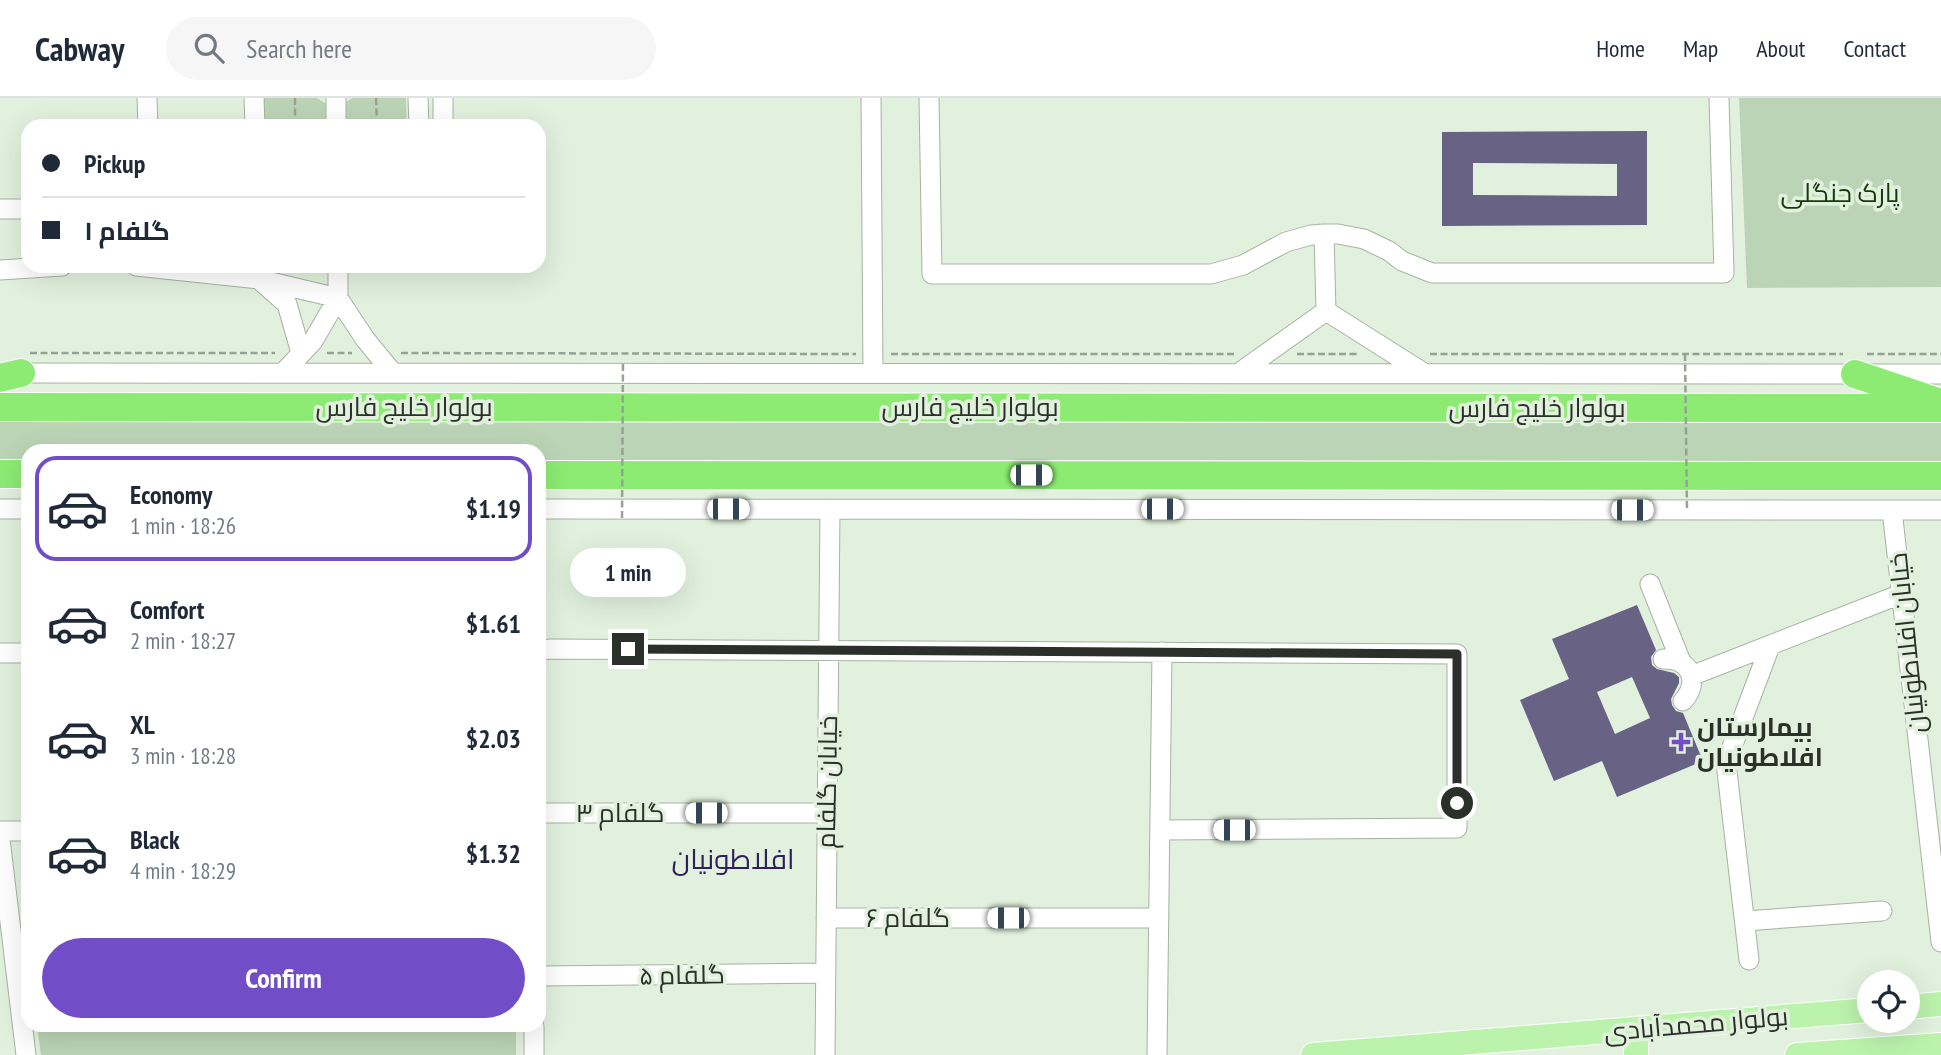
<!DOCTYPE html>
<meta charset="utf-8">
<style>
body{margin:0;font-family:"PT Sans Narrow",Cairo,sans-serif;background:#f6f6f7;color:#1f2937;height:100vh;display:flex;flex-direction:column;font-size:26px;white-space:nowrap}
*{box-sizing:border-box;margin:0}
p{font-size:23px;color:#747a83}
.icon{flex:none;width:38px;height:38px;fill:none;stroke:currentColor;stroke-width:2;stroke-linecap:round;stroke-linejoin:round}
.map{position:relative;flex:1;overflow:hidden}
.drawer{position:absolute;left:21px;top:346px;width:525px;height:588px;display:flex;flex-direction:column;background:#fff;border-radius:21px;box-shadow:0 7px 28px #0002}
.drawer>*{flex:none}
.banner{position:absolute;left:21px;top:21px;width:525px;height:154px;border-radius:21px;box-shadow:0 7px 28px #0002;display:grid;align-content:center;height:154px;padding:0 21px;background:#fff}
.controls{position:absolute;left:1857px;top:872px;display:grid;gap:14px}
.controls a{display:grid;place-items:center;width:63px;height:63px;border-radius:50%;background:#fff;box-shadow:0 7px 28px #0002;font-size:35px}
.end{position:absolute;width:32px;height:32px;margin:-16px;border:9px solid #2b312a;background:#fff;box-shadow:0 0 0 4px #fff}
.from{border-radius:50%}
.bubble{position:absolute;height:49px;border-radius:24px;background:#fff;box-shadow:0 7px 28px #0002;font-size:23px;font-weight:600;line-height:49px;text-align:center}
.car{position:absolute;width:21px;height:42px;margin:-21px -10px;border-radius:9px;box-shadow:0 0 5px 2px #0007;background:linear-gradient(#fff 24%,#345 0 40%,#fff 0 76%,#345 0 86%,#fff 0)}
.banner b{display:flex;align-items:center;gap:24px;height:66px;font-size:26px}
.banner b+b{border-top:2px solid #e0e1e3}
.banner i{width:18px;height:18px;background:#1f2937}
ul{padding:12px 0 0;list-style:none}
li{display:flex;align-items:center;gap:21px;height:105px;margin:0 14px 10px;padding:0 7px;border:4px solid transparent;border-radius:21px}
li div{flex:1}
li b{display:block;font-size:26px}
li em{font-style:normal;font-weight:600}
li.on{border-color:#714ec7}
li>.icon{width:63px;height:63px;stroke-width:1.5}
.action{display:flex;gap:14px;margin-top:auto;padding:14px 21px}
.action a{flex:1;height:80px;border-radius:42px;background:#714ec7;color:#fff;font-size:28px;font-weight:600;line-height:80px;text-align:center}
header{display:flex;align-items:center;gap:42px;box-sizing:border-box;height:98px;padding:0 35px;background:#fff;border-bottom:2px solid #e0e1e3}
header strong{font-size:33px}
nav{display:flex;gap:38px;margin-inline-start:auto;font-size:24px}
.search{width:490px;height:63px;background:#f6f6f7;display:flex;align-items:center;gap:18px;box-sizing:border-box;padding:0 24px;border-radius:38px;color:#747a83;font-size:26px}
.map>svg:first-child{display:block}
.green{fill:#bcd4b6}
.building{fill:#686285;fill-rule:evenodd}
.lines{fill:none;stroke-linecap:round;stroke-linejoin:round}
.minor-casing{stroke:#a5b3a1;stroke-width:21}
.major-casing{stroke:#fff;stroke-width:26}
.highway-casing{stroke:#fff;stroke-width:30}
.path{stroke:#96a294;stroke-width:2.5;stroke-dasharray:7 3.5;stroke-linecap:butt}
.minor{stroke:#fff;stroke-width:19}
.major{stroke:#bbf3ac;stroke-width:24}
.highway{stroke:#8deb74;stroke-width:28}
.path-bridge{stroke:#96a294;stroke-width:2.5;stroke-dasharray:7 3.5;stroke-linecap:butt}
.route{stroke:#2b312a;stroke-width:9}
.poi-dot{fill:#714ec7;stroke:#e2f1de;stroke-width:2.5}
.labels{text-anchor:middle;stroke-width:7;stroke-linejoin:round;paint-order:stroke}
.park-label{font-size:26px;fill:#163b0b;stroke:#e2f1de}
.street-label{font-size:26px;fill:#2b312a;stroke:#e2f1de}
.poi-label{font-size:26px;font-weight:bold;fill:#2b312a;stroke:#e2f1de;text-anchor:start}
.neighbourhood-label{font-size:28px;fill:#31215b;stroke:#e2f1de}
</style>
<header>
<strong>Cabway</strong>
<div class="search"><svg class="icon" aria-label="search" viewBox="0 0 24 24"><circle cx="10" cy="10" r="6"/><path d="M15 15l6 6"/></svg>Search here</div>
<nav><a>Home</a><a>Map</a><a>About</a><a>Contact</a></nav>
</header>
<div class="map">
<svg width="1941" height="957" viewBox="0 0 1941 957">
<rect width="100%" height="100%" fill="#e2f1de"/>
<!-- green -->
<path class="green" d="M261,0H317L328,7V28H262Z
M352,0H406L407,28H342L341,7Z
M1739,0H1941V189L1747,190Z
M0,324L1941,325V363L539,362V354H28V362H0Z
M37,928H516V957H41Z"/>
<!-- building -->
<path class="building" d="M1647,33V127L1442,128V34ZM1473,65L1617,66V98L1473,97Z
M1637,507L1656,552L1651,559L1652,567L1657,571L1674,575L1679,579V585L1671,601L1672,607L1676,613L1683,615L1703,663L1617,699L1602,663L1554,683L1520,602L1569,581L1552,541ZM1632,579L1650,620L1615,636L1597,594Z"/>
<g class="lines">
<!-- minor casing -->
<g class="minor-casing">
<path id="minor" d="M147,0L148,28
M254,0L255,28
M336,0V28
M418,0L419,28
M443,0V28
M871,0L873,275
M929,0L932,176H1211L1243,167L1286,144L1311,137L1324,136H1338L1364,141L1389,153L1402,163L1432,175H1724L1719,0
M0,111H28
M1324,136L1326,213
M136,168L258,181L338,200V168
M0,172L62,168
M262,184L287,206L301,255
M1326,213L1424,275
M10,275L1941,276
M283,275L313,243L338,200L365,241L393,275
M1239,275L1326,213
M0,411H28
M539,411L1941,412
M1892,412L1941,844
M1650,486L1681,564
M539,552L551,551L1457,556V730L1160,732
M0,555H28
M1663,561C1690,560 1701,583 1683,603
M1691,578L1901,496
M539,715H827
M0,733H28
M0,741L26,957
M826,820H1159
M1745,823L1882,813
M1749,862L1726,665L1770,548
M539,878L826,875
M534,928V957
M825,957L830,411
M1157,957L1162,554"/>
</g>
<!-- major casing -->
<g class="major-casing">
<path id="major" d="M1908,909L1941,906
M1636,931V957
M1313,957L1869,912
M1797,957L1941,947"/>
</g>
<!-- highway casing -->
<g class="highway-casing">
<path id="highway" d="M1855,276L1935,303
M0,280L21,275
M0,309L1941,310
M0,376H28
M539,377L1941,378"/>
</g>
<!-- path -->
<path class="path" d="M295,0V28
M376,0L377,28
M30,255H275
M327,255H352
M401,255L856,256
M891,256H1234
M1297,256H1360
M1430,256H1843
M1867,256H1941"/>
<!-- minor -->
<use href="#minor" class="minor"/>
<!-- major -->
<use href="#major" class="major"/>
<!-- highway -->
<use href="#highway" class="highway"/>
<!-- path-bridge -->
<path class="path-bridge" d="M1685,256L1687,412
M622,420L623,263"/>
</g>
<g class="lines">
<!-- route -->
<path class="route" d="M628,551L1457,556V705"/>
</g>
<!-- markers -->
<path class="poi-dot" d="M1677.5 633.5h7v7h7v7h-7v7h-7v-7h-7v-7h7z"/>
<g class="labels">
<!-- park labels -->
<g class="park-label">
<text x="1840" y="104">پارک جنگلی</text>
</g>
<!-- street labels -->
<g class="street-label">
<text x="404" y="318">بولوار خلیج فارس</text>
<text x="970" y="318">بولوار خلیج فارس</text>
<text x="1537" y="319">بولوار خلیج فارس</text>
<text transform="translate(1907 545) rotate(-96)" y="9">خیابان افلاطونیان</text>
<text transform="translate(827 684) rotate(-89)" y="9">خیابان گلفام</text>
<text x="620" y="724">گلفام ۳</text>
<text x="908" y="829">گلفام ۶</text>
<text transform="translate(682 877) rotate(-1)" y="9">گلفام ۵</text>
<text transform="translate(1696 926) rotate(-5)" y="9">بولوار محمدآبادی</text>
</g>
<!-- poi labels -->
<g class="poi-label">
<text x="1697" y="638">بیمارستان<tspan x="1697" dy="30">افلاطونیان</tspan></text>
</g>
<!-- neighbourhood labels -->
<g class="neighbourhood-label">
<text x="733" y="771">افلاطونیان</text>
</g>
</g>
</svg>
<div class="controls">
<a><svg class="icon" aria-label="locate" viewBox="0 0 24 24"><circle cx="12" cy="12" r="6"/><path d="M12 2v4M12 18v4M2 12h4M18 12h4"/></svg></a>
</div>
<i class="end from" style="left:1457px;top:705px"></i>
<i class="end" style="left:628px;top:551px"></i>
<div class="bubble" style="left:570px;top:450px;width:116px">1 min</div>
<i class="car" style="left:1031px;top:377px;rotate:90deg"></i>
<i class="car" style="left:728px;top:411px;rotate:90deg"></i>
<i class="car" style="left:1162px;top:411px;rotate:90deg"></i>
<i class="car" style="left:1632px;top:412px;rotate:90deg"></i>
<i class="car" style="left:706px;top:715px;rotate:270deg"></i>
<i class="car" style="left:1234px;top:732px;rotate:270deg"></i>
<i class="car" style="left:1008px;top:820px;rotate:270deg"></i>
<div class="banner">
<b><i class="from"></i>Pickup</b>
<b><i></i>گلفام ۱</b>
</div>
<section class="drawer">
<ul>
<li class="on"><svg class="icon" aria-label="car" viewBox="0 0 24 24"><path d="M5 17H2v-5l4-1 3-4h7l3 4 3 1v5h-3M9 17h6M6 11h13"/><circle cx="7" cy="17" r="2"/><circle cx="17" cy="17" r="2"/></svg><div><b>Economy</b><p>1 min · 18:26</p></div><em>$1.19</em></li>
<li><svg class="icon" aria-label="car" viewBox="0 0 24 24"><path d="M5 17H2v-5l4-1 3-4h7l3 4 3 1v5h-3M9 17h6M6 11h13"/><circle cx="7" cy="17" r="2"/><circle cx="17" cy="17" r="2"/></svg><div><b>Comfort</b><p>2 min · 18:27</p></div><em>$1.61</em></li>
<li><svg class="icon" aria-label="car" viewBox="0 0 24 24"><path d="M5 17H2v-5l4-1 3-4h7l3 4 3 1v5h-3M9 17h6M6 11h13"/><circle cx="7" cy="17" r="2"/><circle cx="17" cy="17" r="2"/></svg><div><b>XL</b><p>3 min · 18:28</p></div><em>$2.03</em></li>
<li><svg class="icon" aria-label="car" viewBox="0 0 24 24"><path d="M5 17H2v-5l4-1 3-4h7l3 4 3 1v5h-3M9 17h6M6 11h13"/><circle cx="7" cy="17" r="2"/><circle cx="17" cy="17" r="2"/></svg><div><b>Black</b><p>4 min · 18:29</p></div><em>$1.32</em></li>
</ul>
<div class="action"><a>Confirm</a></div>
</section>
</div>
